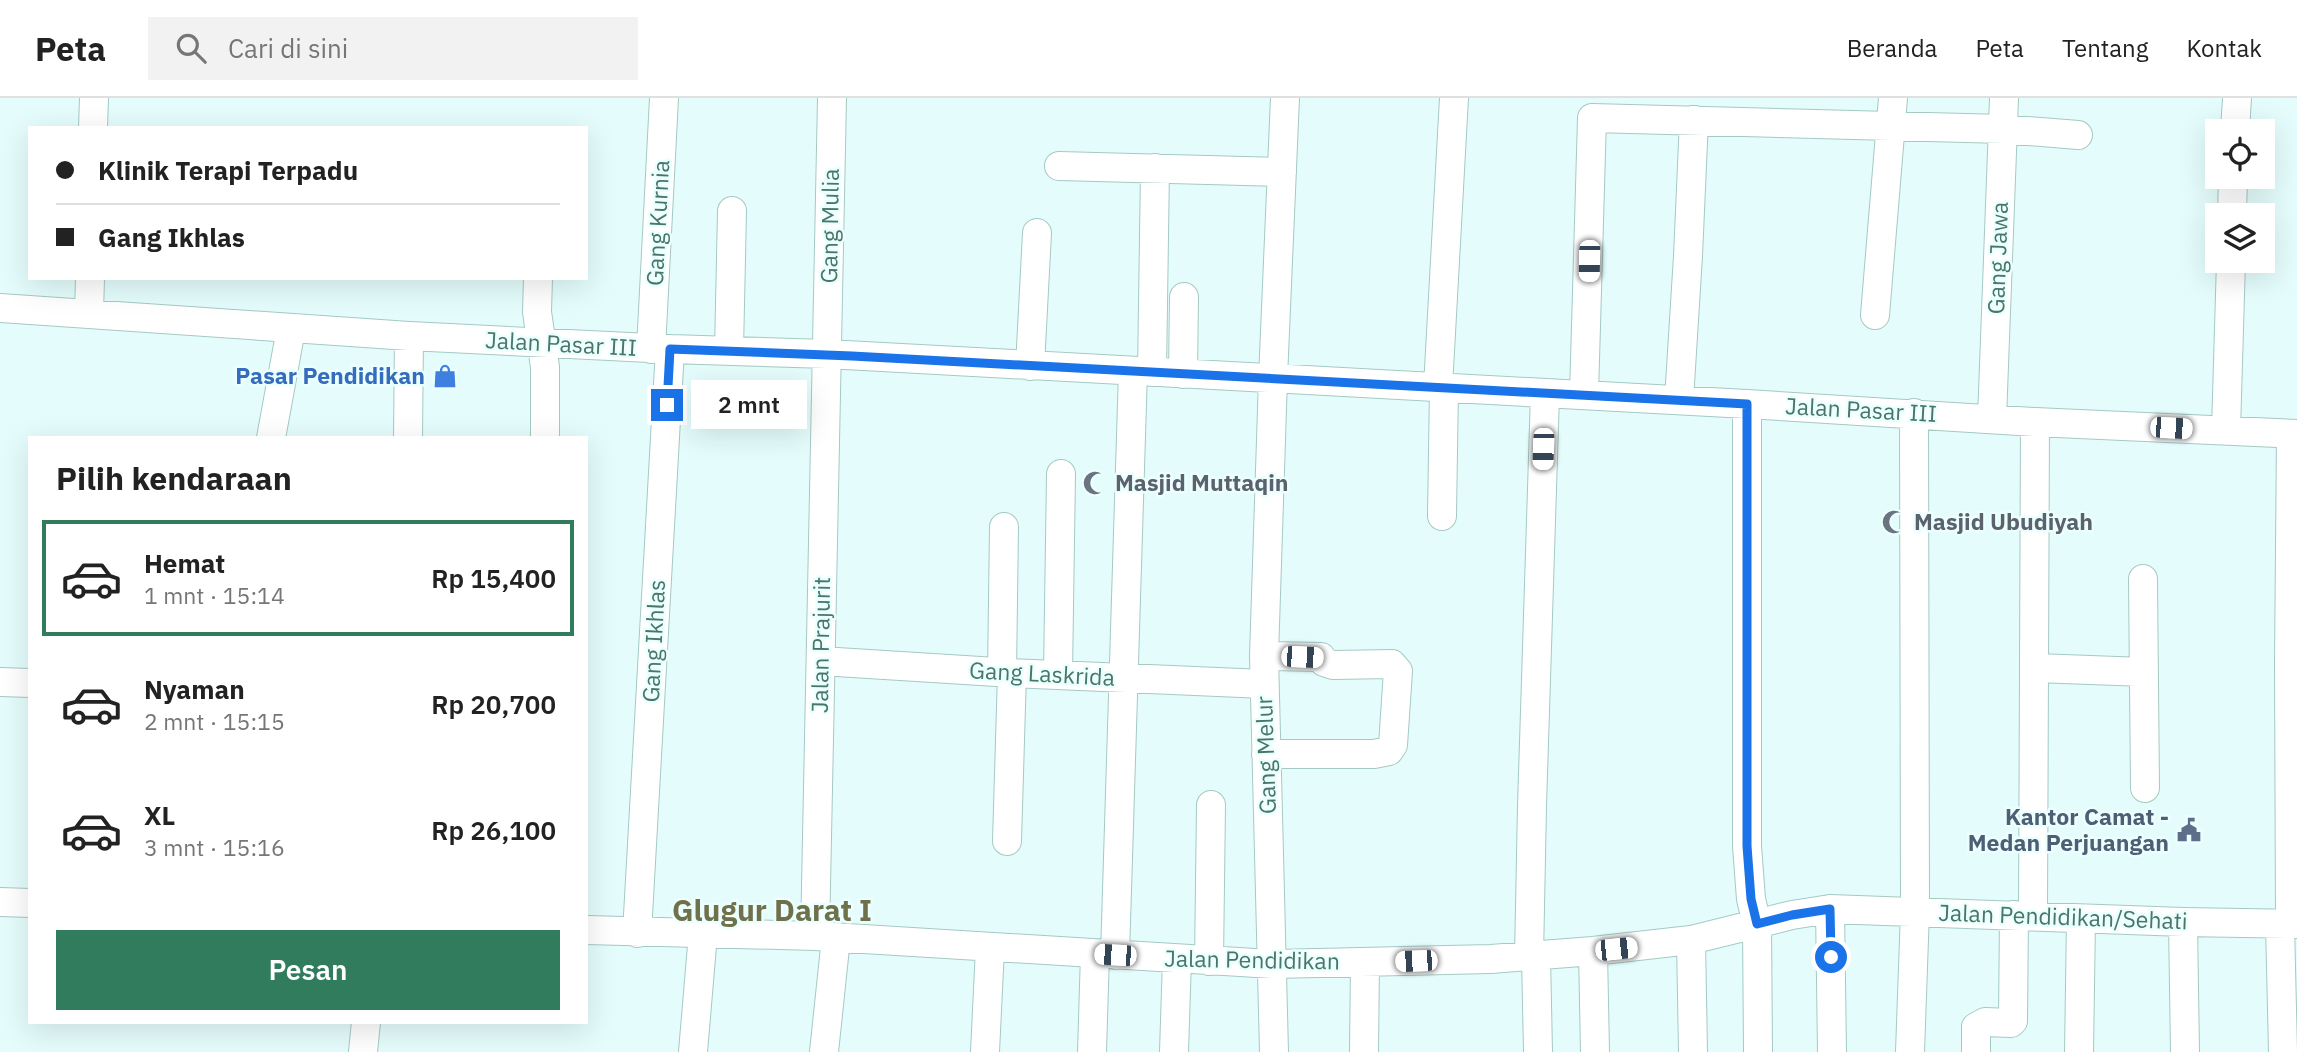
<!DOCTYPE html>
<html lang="id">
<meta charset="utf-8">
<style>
body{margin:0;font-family:"IBM Plex Sans",sans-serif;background:#f2f2f2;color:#222;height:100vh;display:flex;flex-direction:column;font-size:26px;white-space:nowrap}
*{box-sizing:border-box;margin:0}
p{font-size:23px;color:#767676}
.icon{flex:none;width:38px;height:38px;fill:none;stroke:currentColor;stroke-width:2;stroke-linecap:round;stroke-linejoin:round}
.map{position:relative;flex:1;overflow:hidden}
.drawer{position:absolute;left:28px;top:338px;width:560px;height:588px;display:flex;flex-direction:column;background:#fff;border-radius:0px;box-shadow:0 7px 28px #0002}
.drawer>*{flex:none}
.hud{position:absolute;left:28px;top:28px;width:560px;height:154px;border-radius:0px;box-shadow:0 7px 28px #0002;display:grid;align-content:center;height:154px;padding:0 28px;background:#fff}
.tools{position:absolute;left:2205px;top:21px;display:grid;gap:14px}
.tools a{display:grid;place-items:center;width:70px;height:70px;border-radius:0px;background:#fff;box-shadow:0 7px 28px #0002;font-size:35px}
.end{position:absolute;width:32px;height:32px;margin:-16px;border:9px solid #1a73e8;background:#fff;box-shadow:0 0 0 4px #fff}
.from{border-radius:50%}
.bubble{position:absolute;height:49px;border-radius:0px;background:#fff;box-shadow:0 7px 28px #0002;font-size:23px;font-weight:600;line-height:49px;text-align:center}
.car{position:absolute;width:21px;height:42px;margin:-21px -10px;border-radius:9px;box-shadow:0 0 5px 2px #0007;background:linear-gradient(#fff 24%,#345 0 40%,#fff 0 76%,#345 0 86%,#fff 0)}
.hud b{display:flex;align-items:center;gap:24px;height:66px;font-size:26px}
.hud b+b{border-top:2px solid #e0e0e0}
.hud i{width:18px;height:18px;background:#222}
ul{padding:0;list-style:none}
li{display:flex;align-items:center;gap:21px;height:116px;margin:0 14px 10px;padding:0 14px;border:4px solid transparent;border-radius:0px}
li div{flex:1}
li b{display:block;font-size:26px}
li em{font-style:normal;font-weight:600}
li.active{border-color:#327c5e}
li>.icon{width:63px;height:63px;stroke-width:1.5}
h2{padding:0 28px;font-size:32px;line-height:84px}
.cta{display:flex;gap:14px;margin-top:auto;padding:14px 28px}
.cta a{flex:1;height:80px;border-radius:0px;background:#327c5e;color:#fff;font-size:28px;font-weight:600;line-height:80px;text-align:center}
header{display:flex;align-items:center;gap:42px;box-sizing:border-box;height:98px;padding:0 35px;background:#fff;border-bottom:2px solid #e0e0e0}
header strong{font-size:33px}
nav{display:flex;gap:38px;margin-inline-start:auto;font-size:24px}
.search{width:490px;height:63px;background:#f2f2f2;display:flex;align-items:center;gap:18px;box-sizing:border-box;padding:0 24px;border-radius:0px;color:#767676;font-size:26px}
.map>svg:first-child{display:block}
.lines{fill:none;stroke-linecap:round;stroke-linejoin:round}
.minor-casing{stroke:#a5c9c3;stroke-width:30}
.minor{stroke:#fff;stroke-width:28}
.route{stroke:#1a73e8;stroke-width:9}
.labels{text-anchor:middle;stroke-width:5;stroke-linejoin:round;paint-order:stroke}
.street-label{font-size:23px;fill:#497669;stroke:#eafffe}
.shop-label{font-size:23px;font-weight:bold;fill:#366cbe;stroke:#eafffe;text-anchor:end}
.worship-label{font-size:23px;font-weight:bold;fill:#5b616d;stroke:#eafffe;text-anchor:start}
.service-label{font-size:23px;font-weight:bold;fill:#4e5e75;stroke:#eafffe;text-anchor:end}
.district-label{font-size:30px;font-weight:bold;fill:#70704b;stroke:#eafffe}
</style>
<header>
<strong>Peta</strong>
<div class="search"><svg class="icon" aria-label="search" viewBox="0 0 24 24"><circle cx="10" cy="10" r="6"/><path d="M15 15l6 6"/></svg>Cari di sini</div>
<nav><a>Beranda</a><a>Peta</a><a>Tentang</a><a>Kontak</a></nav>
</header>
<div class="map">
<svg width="2297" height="954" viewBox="0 0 2297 954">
<rect width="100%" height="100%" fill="#e4fdfc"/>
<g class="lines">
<!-- minor casing -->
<g class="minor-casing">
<path id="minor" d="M93,30L94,0
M2235,33L2237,0
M1059,68L1282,74
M2232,117L2233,79
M538,180L537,214L545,269V340
M0,210L409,238L670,251L827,256L1747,306L2035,324L2297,336
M89,215L90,180
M1875,217L1893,0
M651,251L664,0
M729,253L732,113
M1030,268L1037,135
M1152,274L1155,70
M1183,276L1184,199
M1438,289L1454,0
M1584,297L1592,20L2003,31L2078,37
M1679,302L1688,158L1694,22
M1747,306V748L1751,801L1757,826L1758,954
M1992,321L2004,0
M2226,332L2231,163
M271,340L291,231
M408,340L409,238
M1442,418L1444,289
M2143,481L2145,690
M1264,558L1321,559L1324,564L1333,567L1392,566L1398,573L1393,647L1389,653L1374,656H1266
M821,563L1012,575L1264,586
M2036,570L2144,574
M1002,575L1004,429
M1058,576L1061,376
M0,584L30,585
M1007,743L1012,575
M0,804L30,805
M1830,811L1832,954
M2033,817L2035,324
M2183,824L2185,954
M2280,826L2283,954
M2290,826L2289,565L2291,336
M586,832L815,838L1273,866L1491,861L1593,853L1691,842L1792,817L1830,811L2183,824L2297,826
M637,835L670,251
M815,838L832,0
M1691,842L1693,954
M1593,853L1595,954
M1115,857L1133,273
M1536,858L1538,954
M1529,859L1532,708L1545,296
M1209,863L1211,707
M363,954L366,924
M693,954L703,836
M824,954L836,840
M985,954L990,850
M1092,954L1095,856
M1174,954L1177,861
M1274,954L1264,558L1273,280L1285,0
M1364,954L1365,864
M1910,954L1915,813L1914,315
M1976,954V929L1985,924L2011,925L2013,923L2014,817
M2079,954L2081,821"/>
</g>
<!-- minor -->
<use href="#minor" class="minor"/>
</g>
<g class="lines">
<!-- route -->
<path class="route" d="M667,307L670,251L852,258L1747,306V748L1751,801L1757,826L1792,817L1830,811L1831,859"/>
</g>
<!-- icons -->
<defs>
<g id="shop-bare" transform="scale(1.89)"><path d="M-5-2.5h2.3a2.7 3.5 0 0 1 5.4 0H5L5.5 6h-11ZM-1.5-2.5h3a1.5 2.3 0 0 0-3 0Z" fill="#3f7fe0" stroke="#eafffe" stroke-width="2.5" paint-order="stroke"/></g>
<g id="mosque-bare" transform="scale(1.89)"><path d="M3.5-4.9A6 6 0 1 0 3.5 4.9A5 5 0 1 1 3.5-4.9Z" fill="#6b7280" stroke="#eafffe" stroke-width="2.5" paint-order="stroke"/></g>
<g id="civic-bare" transform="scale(1.89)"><path d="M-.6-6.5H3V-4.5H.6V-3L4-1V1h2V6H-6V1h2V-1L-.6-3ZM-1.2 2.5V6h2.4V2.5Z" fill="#5c6f8a" stroke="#eafffe" stroke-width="2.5" paint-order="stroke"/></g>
</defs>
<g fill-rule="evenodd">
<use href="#shop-bare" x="445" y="278"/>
<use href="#mosque-bare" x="1095" y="385"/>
<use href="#mosque-bare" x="1894" y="424"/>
<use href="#civic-bare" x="2189" y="732"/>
</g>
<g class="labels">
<!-- street labels -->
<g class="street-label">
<text transform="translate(658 125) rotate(-87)" y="8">Gang Kurnia</text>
<text transform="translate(830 128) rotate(-89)" y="8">Gang Mulia</text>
<text transform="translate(1998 160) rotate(-88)" y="8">Gang Jawa</text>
<text transform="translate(561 246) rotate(3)" y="8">Jalan Pasar III</text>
<text transform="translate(1861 312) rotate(3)" y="8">Jalan Pasar III</text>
<text transform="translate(654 543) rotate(-87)" y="8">Gang Ikhlas</text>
<text transform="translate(821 547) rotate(-89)" y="8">Jalan Prajurit</text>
<text transform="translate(1042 576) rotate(3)" y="8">Gang Laskrida</text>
<text transform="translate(1266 657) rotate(-92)" y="8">Gang Melur</text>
<text transform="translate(2063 819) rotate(2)" y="8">Jalan Pendidikan/Sehati</text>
<text transform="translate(1252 862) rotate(1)" y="8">Jalan Pendidikan</text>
</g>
<!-- shop labels -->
<g class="shop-label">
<text x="425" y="286">Pasar Pendidikan</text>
</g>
<!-- worship labels -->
<g class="worship-label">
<text x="1115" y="393">Masjid Muttaqin</text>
<text x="1914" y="432">Masjid Ubudiyah</text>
</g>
<!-- service labels -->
<g class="service-label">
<text x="2169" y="727">Kantor Camat -<tspan x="2169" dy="26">Medan Perjuangan</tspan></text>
</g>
<!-- district labels -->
<g class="district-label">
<text x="772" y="823">Glugur Darat I</text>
</g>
</g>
</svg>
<div class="tools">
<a><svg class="icon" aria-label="locate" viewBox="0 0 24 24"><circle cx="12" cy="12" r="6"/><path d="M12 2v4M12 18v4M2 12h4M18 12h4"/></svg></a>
<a><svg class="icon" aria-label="layers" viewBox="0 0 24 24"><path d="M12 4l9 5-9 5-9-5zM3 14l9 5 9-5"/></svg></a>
</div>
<i class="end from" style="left:1831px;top:859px"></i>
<i class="end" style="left:667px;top:307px"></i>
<div class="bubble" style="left:691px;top:282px;width:116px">2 mnt</div>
<i class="car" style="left:1589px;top:163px;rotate:181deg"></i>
<i class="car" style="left:2171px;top:330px;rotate:93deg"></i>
<i class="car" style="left:1543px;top:351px;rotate:182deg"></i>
<i class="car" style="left:1302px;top:559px;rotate:92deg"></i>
<i class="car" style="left:1616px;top:851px;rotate:84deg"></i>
<i class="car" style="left:1115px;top:857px;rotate:273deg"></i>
<i class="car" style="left:1416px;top:863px;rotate:268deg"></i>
<div class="hud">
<b><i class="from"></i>Klinik Terapi Terpadu</b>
<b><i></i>Gang Ikhlas</b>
</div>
<section class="drawer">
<h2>Pilih kendaraan</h2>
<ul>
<li class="active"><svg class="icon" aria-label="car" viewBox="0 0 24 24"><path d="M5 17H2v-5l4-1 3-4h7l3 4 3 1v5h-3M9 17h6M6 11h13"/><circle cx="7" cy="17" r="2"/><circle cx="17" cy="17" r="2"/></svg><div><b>Hemat</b><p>1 mnt · 15:14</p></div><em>Rp 15,400</em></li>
<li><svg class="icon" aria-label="car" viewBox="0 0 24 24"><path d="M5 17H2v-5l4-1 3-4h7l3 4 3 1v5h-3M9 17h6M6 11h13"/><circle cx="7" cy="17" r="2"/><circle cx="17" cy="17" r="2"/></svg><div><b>Nyaman</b><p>2 mnt · 15:15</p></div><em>Rp 20,700</em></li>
<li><svg class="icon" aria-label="car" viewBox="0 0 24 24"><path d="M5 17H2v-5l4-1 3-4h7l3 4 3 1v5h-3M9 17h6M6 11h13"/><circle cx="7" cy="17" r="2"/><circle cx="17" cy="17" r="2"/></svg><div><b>XL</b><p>3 mnt · 15:16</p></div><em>Rp 26,100</em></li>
</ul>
<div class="cta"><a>Pesan</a></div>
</section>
</div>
